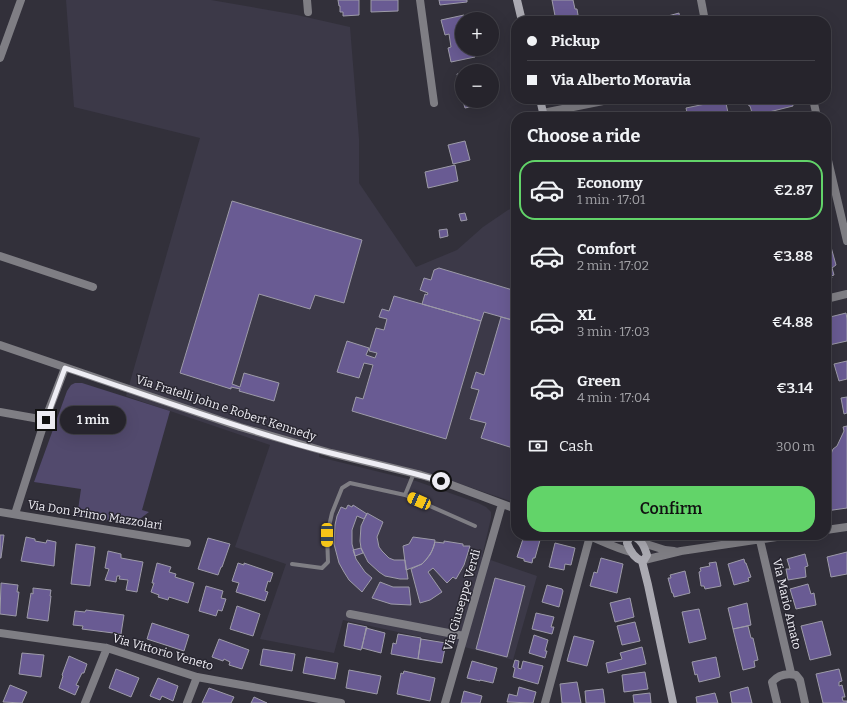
<!DOCTYPE html>
<meta charset="utf-8">
<style>
body{margin:0;font-family:Bitter,serif;background:#323038;color:#f1f3f6;height:100vh;display:flex;flex-direction:column;font-size:15px;white-space:nowrap}
*{box-sizing:border-box;margin:0}
p{font-size:13px;color:#a4a4a9}
.icon{flex:none;width:22px;height:22px;fill:none;stroke:currentColor;stroke-width:2;stroke-linecap:round;stroke-linejoin:round}
.map{position:relative;flex:1;overflow:hidden}
.sheet{position:absolute;left:511px;top:112px;width:320px;height:428px;display:flex;flex-direction:column;background:#26242c;border-radius:16px;box-shadow:0 4px 16px #0002,0 0 0 1px #424148}
.sheet>*{flex:none}
.hud{position:absolute;left:511px;top:16px;width:320px;height:88px;border-radius:16px;box-shadow:0 4px 16px #0002,0 0 0 1px #424148;display:grid;align-content:center;height:88px;padding:0 16px;background:#26242c}
.tools{position:absolute;left:455px;top:12px;display:grid;gap:8px}
.tools a{display:grid;place-items:center;width:44px;height:44px;border-radius:50%;background:#26242c;box-shadow:0 4px 16px #0002,0 0 0 1px #424148;font-size:20px}
.end{position:absolute;width:18px;height:18px;margin:-9px;border:5px solid #eeedf4;background:#111;box-shadow:0 0 0 2px #111}
.from{border-radius:50%}
.bubble{position:absolute;height:28px;border-radius:14px;background:#26242c;box-shadow:0 4px 16px #0002,0 0 0 1px #424148;font-size:13px;font-weight:600;line-height:28px;text-align:center}
.car{position:absolute;width:12px;height:24px;margin:-12px -6px;border-radius:5px;box-shadow:0 0 3px 1px #0007;background:linear-gradient(#f5c518 24%,#345 0 40%,#f5c518 0 76%,#345 0 86%,#f5c518 0)}
.hud b{display:flex;align-items:center;gap:14px;height:38px;font-size:15px}
.hud b+b{border-top:1px solid #424148}
.hud i{width:10px;height:10px;background:#f1f3f6}
ul{padding:0;list-style:none}
li{display:flex;align-items:center;gap:12px;height:60px;margin:0 8px 6px;padding:0 8px;border:2px solid transparent;border-radius:16px}
li div{flex:1}
li b{display:block;font-size:15px}
li em{font-style:normal;font-weight:600}
li.current{border-color:#62d469}
li>.icon{width:36px;height:36px;stroke-width:1.5}
h2{padding:0 16px;font-size:18px;line-height:48px}
.pay{display:flex;align-items:center;gap:10px;height:44px;padding:0 16px;font-size:15px}
.pay p{margin-inline-start:auto}
.button{display:flex;gap:8px;margin-top:auto;padding:8px 16px}
.button a{flex:1;height:46px;border-radius:16px;background:#62d469;color:#111;font-size:16px;font-weight:600;line-height:46px;text-align:center}
.map>svg:first-child{display:block}
.built{fill:#3c3948}
.green{fill:#524a6d}
.building{fill:#695b93;stroke:#9d9ba8}
.lines{fill:none;stroke-linecap:round;stroke-linejoin:round}
.lane{stroke:#7f7e84;stroke-width:4}
.street{stroke:#7f7e84;stroke-width:8}
.secondary{stroke:#abaab2;stroke-width:8}
.route{stroke:#eeedf4;stroke-width:5}
.labels{text-anchor:middle;stroke-width:3;stroke-linejoin:round;paint-order:stroke}
.street-label{font-size:12px;fill:#eeedf4;stroke:#282630}
</style>
<div class="map">
<svg width="847" height="703" viewBox="0 0 847 703">
<rect width="100%" height="100%" fill="#32303a"/>
<!-- built -->
<path class="built" d="M66,0H211L297,15L350,27L359,139V183L416,267L457,250L483,227L508,210L516,207V503L443,478L320,447L319,457L416,481L478,503L486,507L491,512V518L482,557L537,576L513,660L457,645L343,620L334,653L260,639L286,564L235,547L270,445L126,396L200,138L74,107Z"/>
<!-- green -->
<path class="green" d="M75,383H82L170,411L142,510L149,512L137,521L131,523L77,517L81,489L34,482L67,391L71,385Z"/>
<!-- building -->
<path class="building" d="M338,0H359V15L343,16V12H340V6H339Z
M371,0H398V11L371,12Z
M439,0H467V2L440,5Z
M552,0H573L575,9H577L579,21H556Z
M679,13L680,21H658L657,19Z
M464,15L465,17L471,16L472,19H462V49H479L480,53L475,54V57L451,62L448,48L451,47L449,34L445,35L441,20Z
M462,73V85H460L457,74Z
M717,99H725L729,117H688L686,108L710,103L709,101Z
M747,99H792L793,106L753,116L750,106H749Z
M463,101H486V103L465,108Z
M465,141L470,160L453,164L448,145Z
M455,165L458,181L428,188L425,172Z
M232,201L362,240L344,303L315,295L310,309L259,294L232,384L240,387L244,373L279,383L274,401L239,391L240,389L231,387V389L180,373Z
M465,213L467,220L461,221L459,214Z
M447,229L448,236L440,238L439,230Z
M831,247L836,265L832,268L834,275L831,276L832,278L826,280V248Z
M439,268L516,291V321L484,312L481,321L422,304L425,294L427,295L428,293L420,290L424,278L431,280L434,270Z
M394,296L481,321L446,439L352,411L356,397L363,399L373,365L364,363L359,378L337,372L347,341L369,348L366,355L375,358L377,353L369,351L376,328L384,330L387,319L379,317L382,309L389,311Z
M846,313L847,319V341L829,345L826,331V318Z
M501,317L516,321V449L481,438L486,423L470,419L479,390L471,388L476,372L484,375Z
M847,361V379L839,381L834,364Z
M847,397V413L844,414L841,398Z
M847,426V508L826,511V467L833,449L837,446L844,431L843,427Z
M348,505L352,507L353,505L367,514L364,519L357,516L352,530V544L356,559L365,572L372,578L362,592L349,580L344,572L339,563L334,544L335,525L337,516L341,507L346,509Z
M367,513L383,522L377,537L379,547L382,551L389,558L394,560H405L408,579H400L385,576L379,572L368,562L361,548L360,541L361,526Z
M0,535H4L1,558H0Z
M524,536L540,540L535,558H533L532,563L524,561V559L517,557Z
M26,537L35,539V541L46,543L47,540L56,542L54,566L21,561Z
M413,537L435,540L434,546L430,555L422,564L406,570L403,546L409,544Z
M208,538L230,544L222,567H221L218,575L198,569Z
M444,541L463,544V546H470L464,565L456,579L453,577L447,583L433,568L428,572L442,592L430,600L420,603L411,569L422,564L426,560L432,551L435,542L444,543Z
M555,543L575,548L571,565L565,564L564,570L549,567Z
M76,544L95,547L90,586L71,584Z
M361,548L363,553L355,556L353,550Z
M108,551L121,554V558L143,562L137,592L126,590L128,580L119,579L120,576H117L116,582L105,580L109,569L105,568Z
M847,552V574L831,577L827,557Z
M805,554L808,566L805,567L806,577L788,580L786,569H790L787,559Z
M601,558L623,564L617,593L590,586L594,572L597,573Z
M744,559L745,563H746L751,577L748,578L749,581L734,585L728,564Z
M716,562L721,586L705,589L704,586H701L699,572L701,571L700,568L710,566L709,563Z
M157,563L171,567L169,572L176,574L175,577L194,583L188,603L169,597L168,600L158,597L159,595L151,592L154,583H152Z
M238,563L244,565V563L273,573L270,582L268,581L265,591L268,592L265,601L236,592L239,583L232,581Z
M685,571L690,593L674,597L673,593H672L668,578H671L670,575Z
M495,578L525,586L507,657L476,649Z
M380,582L393,587H409L411,605L391,604L372,598Z
M1,583L18,585L17,592H19L16,616L0,614Z
M808,584L811,594L814,593L816,605L796,609L790,589Z
M547,585L562,589L563,591L559,607L542,602Z
M206,586L223,591L221,598L226,599L222,611L218,610L216,616L199,611Z
M33,588L51,590L50,596H51L48,621L27,618L31,593L33,594Z
M630,598L634,617L615,622L610,603Z
M747,603L751,625L733,629L728,608Z
M237,606L260,614L253,636L230,629Z
M699,609L706,639L689,643L682,612Z
M86,610L124,615L121,634L82,629L83,626L73,625L75,611L85,612Z
M536,613L554,617L551,627H554L552,634L532,629Z
M822,621L831,655L810,660L801,626Z
M635,622L640,641L622,645L617,626Z
M152,623L189,635L184,651L147,639Z
M348,623L367,627L361,650L344,646Z
M748,626L751,638H753L758,660L754,661L755,667L743,670L733,629Z
M366,628L385,633L381,653L362,648Z
M398,634L421,638L418,659L391,654L393,643L396,644Z
M534,635L548,640L545,651H547L545,658L529,653Z
M574,636L594,641L587,666L567,661Z
M219,639L249,650L242,669L229,665L230,662L224,659L223,661L212,657Z
M421,639L446,643L442,663L418,659Z
M642,647L646,664L608,673L606,663L622,659L620,653Z
M263,649L295,654L292,671L260,665Z
M22,653L44,655L41,677L19,674Z
M69,656L87,664L84,673H82L76,685L79,686L75,695L59,688L63,676L62,675Z
M306,657L338,663L335,679L303,673Z
M716,657L720,677L699,682L697,674L695,675L692,662Z
M515,660L519,661L518,668L521,669L523,661L543,666L538,684L513,677L515,668L513,667Z
M472,661L497,668L493,683L480,680V681L467,678Z
M116,669L139,678L131,697L109,688Z
M839,669L842,681L839,682V686L842,685L845,697H842L843,701H847V703H823L816,674Z
M349,670L381,676L377,694L346,688Z
M404,671L435,678L430,701L397,694L401,673L403,674Z
M645,672L648,689L624,692L622,675Z
M158,678L178,686L173,701L162,696L160,700L150,696Z
M577,682L581,703H562L560,684Z
M10,685L27,692L22,703L3,702Z
M519,687L536,692L533,703L507,702L509,694L517,696Z
M748,687L752,703H732L730,692Z
M209,688L234,697L231,703H202Z
M603,689L605,703H586L585,691Z
M464,691L482,696L480,703H461Z
M650,693L651,703H634L633,695Z
M715,693L718,703H697L696,697Z
M254,697L267,703H251Z"/>
<g class="lines">
<!-- lane -->
<path class="lane" d="M405,495L475,526
M292,564L322,568L328,562L327,535L332,513L342,488L350,483L405,495L414,473"/>
<!-- street -->
<path class="street" d="M307,0L308,12
M420,0L434,103
M701,0L705,21
M0,58L21,0
M813,99L817,117
M543,113L613,99
M826,152L847,241
M0,256L93,287
M826,299L847,294
M0,345L240,427L331,453L421,475L441,481L516,509
M0,412L45,420
M0,512L187,543
M15,514L45,420L65,368
M826,530L847,527
M587,535C602,541 615,548 631,552
M759,536L791,673
M598,538H629
M643,543L665,550L674,551
M644,560L681,551L790,535
M350,614L464,636
M0,633L107,648L197,677L341,703
M85,703L107,648
M187,703L197,677
M445,703L502,504
M545,703L590,536
M777,703L772,682C778,675 787,673 796,675L800,680L805,703"/>
<!-- secondary -->
<path class="secondary" d="M517,0L522,21
M540,99L544,117
M634,536C642,541 644,546 647,555L644,560L642,561C634,558 630,551 627,543L629,538Z
M642,561L648,585L673,703"/>
</g>
<g class="lines">
<!-- route -->
<path class="route" d="M46,420L65,368C140,393 214,420 290,442C340,457 391,466 441,481"/>
</g>
<g class="labels">
<!-- street labels -->
<g class="street-label">
<text transform="translate(226 408) rotate(18)" y="4">Via Fratelli John e Robert Kennedy</text>
<text transform="translate(95 515) rotate(9)" y="4">Via Don Primo Mazzolari</text>
<text transform="translate(462 600) rotate(-74)" y="4">Via Giuseppe Verdi</text>
<text transform="translate(787 604) rotate(77)" y="4">Via Mario Amato</text>
<text transform="translate(163 652) rotate(16)" y="4">Via Vittorio Veneto</text>
</g>
</g>
</svg>
<div class="tools">
<a>+</a>
<a>−</a>
</div>
<i class="end from" style="left:441px;top:481px"></i>
<i class="end" style="left:46px;top:420px"></i>
<div class="bubble" style="left:60px;top:406px;width:66px">1 min</div>
<i class="car" style="left:419px;top:501px;rotate:294deg"></i>
<i class="car" style="left:327px;top:535px;rotate:180deg"></i>
<div class="hud">
<b><i class="from"></i>Pickup</b>
<b><i></i>Via Alberto Moravia</b>
</div>
<section class="sheet">
<h2>Choose a ride</h2>
<ul>
<li class="current"><svg class="icon" aria-label="car" viewBox="0 0 24 24"><path d="M5 17H2v-5l4-1 3-4h7l3 4 3 1v5h-3M9 17h6M6 11h13"/><circle cx="7" cy="17" r="2"/><circle cx="17" cy="17" r="2"/></svg><div><b>Economy</b><p>1 min · 17:01</p></div><em>€2.87</em></li>
<li><svg class="icon" aria-label="car" viewBox="0 0 24 24"><path d="M5 17H2v-5l4-1 3-4h7l3 4 3 1v5h-3M9 17h6M6 11h13"/><circle cx="7" cy="17" r="2"/><circle cx="17" cy="17" r="2"/></svg><div><b>Comfort</b><p>2 min · 17:02</p></div><em>€3.88</em></li>
<li><svg class="icon" aria-label="car" viewBox="0 0 24 24"><path d="M5 17H2v-5l4-1 3-4h7l3 4 3 1v5h-3M9 17h6M6 11h13"/><circle cx="7" cy="17" r="2"/><circle cx="17" cy="17" r="2"/></svg><div><b>XL</b><p>3 min · 17:03</p></div><em>€4.88</em></li>
<li><svg class="icon" aria-label="car" viewBox="0 0 24 24"><path d="M5 17H2v-5l4-1 3-4h7l3 4 3 1v5h-3M9 17h6M6 11h13"/><circle cx="7" cy="17" r="2"/><circle cx="17" cy="17" r="2"/></svg><div><b>Green</b><p>4 min · 17:04</p></div><em>€3.14</em></li>
</ul>
<div class="pay"><svg class="icon" aria-label="cash" viewBox="0 0 24 24"><path d="M3 7h18v10H3z"/><circle cx="12" cy="12" r="2"/></svg>Cash<p>300 m</p></div>
<div class="button"><a>Confirm</a></div>
</section>
</div>
